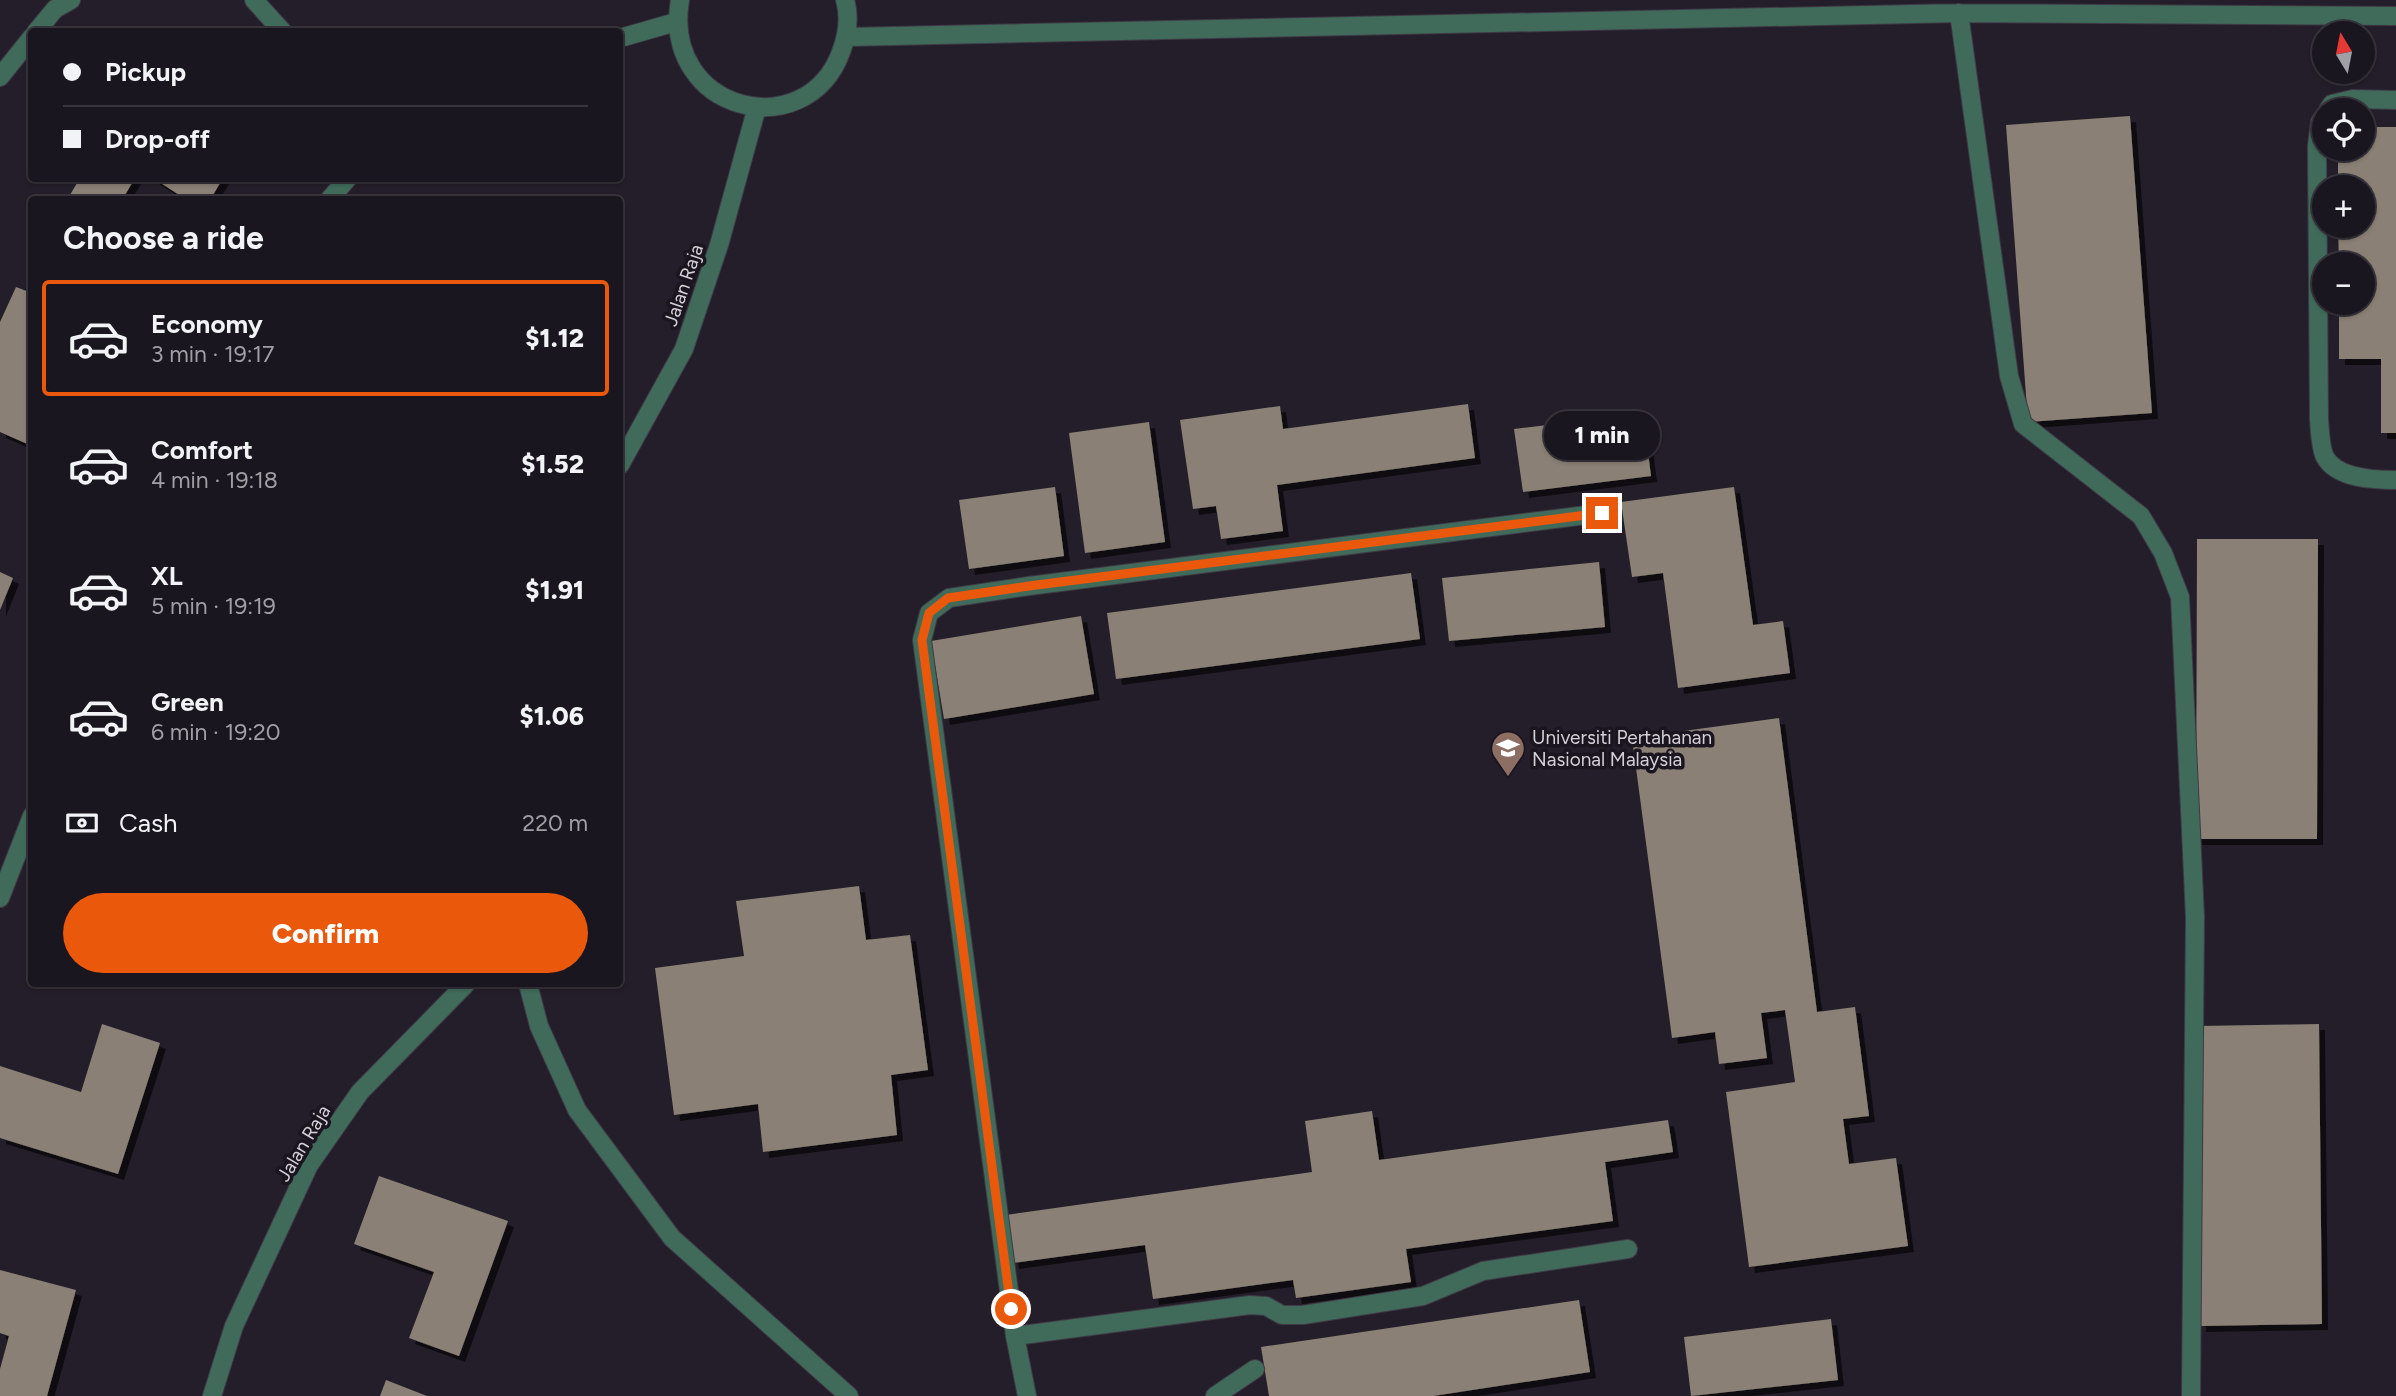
<!DOCTYPE html>
<meta charset="utf-8">
<style>
body{margin:0;font-family:Figtree,sans-serif;background:#231f28;color:#f1f3f6;height:100vh;display:flex;flex-direction:column;font-size:26px;white-space:nowrap}
*{box-sizing:border-box;margin:0}
p{font-size:23px;color:#9f9fa4}
.icon{flex:none;width:38px;height:38px;fill:none;stroke:currentColor;stroke-width:2;stroke-linecap:round;stroke-linejoin:round}
.map{position:relative;flex:1;overflow:hidden}
.sheet{position:absolute;left:28px;top:196px;width:595px;height:791px;display:flex;flex-direction:column;background:#1a161f;border-radius:7px;box-shadow:0 2px 5px #0004,0 0 0 2px #38353d}
.sheet>*{flex:none}
.top-card{position:absolute;left:28px;top:28px;width:595px;height:154px;border-radius:7px;box-shadow:0 2px 5px #0004,0 0 0 2px #38353d;display:grid;align-content:center;height:154px;padding:0 35px;background:#1a161f}
.needle{width:46px;rotate:350deg}
.tools{position:absolute;left:2312px;top:21px;display:grid;gap:14px}
.tools a{display:grid;place-items:center;width:63px;height:63px;border-radius:50%;background:#1a161f;box-shadow:0 2px 5px #0004,0 0 0 2px #38353d;font-size:35px}
.end{position:absolute;width:32px;height:32px;margin:-16px;border:9px solid #ea580c;background:#fff;box-shadow:0 0 0 4px #fff}
.from{border-radius:50%}
.bubble{position:absolute;height:49px;border-radius:24px;background:#1a161f;box-shadow:0 2px 5px #0004,0 0 0 2px #38353d;font-size:23px;font-weight:800;line-height:49px;text-align:center}
.top-card b{display:flex;align-items:center;gap:24px;height:66px;font-size:26px}
.top-card b+b{border-top:2px solid #38353d}
.top-card i{width:18px;height:18px;background:#f1f3f6}
ul{padding:0;list-style:none}
li{display:flex;align-items:center;gap:21px;height:116px;margin:0 14px 10px;padding:0 21px;border:4px solid transparent;border-radius:7px}
li div{flex:1}
li b{display:block;font-size:26px}
li em{font-style:normal;font-weight:800}
li.active{border-color:#ea580c}
li>.icon{width:63px;height:63px;stroke-width:1.5}
h2{padding:0 35px;font-size:32px;line-height:84px}
.pay{display:flex;align-items:center;gap:18px;height:77px;padding:0 35px;font-size:26px}
.pay p{margin-inline-start:auto}
.cta{display:flex;gap:14px;margin-top:auto;padding:14px 35px}
.cta a{flex:1;height:80px;border-radius:42px;background:#ea580c;color:#fff;font-size:28px;font-weight:800;line-height:80px;text-align:center}
.map>svg:first-child{display:block}
.building{fill:#8a8074;filter:url(#shadow)}
.lines{fill:none;stroke-linecap:round;stroke-linejoin:round}
.minor-casing{stroke:#3f3a45;stroke-width:20}
.minor{stroke:#406b5b;stroke-width:18}
.route{stroke:#ea580c;stroke-width:9}
.labels{text-anchor:middle;stroke-width:7;stroke-linejoin:round;paint-order:stroke}
.street-label{font-size:19px;fill:#d3d0d7;stroke:#1a151f}
.poi-label{font-size:19px;fill:#d3d0d7;stroke:#1a151f;text-anchor:start}
</style>
<div class="map">
<svg width="2396" height="1396" viewBox="0 0 2396 1396">
<defs>
<filter id="shadow"><feDropShadow dx="6" dy="6" stdDeviation="0" flood-color="#0009"/></filter>
</defs>
<rect width="100%" height="100%" fill="#231e29"/>
<!-- building -->
<path class="building" d="M2130,116L2152,413L2028,422L2006,125Z
M2362,127H2396V433H2381V359H2339V303H2362V264H2339L2338,226H2362V187H2338V149H2362Z
M80,178H135L122,200H67Z
M153,178H223L210,200H187Z
M16,287L32,293V382L26,395L32,397V446L0,432V322Z
M1468,404L1475,458L1277,485L1283,531L1221,539L1216,506L1193,509L1180,420L1280,406L1283,429Z
M1643,413L1651,476L1523,492L1514,429Z
M1149,422L1165,542L1085,553L1069,433Z
M1055,487L1064,556L969,569L959,500Z
M1734,487L1753,625L1783,621L1790,673L1678,688L1663,573L1632,577L1621,502Z
M2197,539H2318L2317,839H2196Z
M1599,562L1605,627L1449,641L1442,578Z
M0,572L13,578L0,610Z
M1411,573L1420,639L1116,679L1107,613Z
M1081,616L1094,694L944,719L931,641Z
M1779,718L1817,1012L1855,1007L1869,1116L1843,1119L1849,1164L1896,1158L1908,1246L1749,1267L1726,1092L1795,1082L1785,1010L1761,1013L1767,1058L1719,1064L1715,1032L1672,1038L1632,738Z
M859,886L866,940L910,935L928,1070L891,1075L897,1135L763,1152L758,1104L674,1115L655,968L744,956L736,901Z
M102,1024L160,1043L118,1174L0,1138V1066L81,1092Z
M2319,1024L2322,1324L2200,1326L2197,1026Z
M1372,1111L1379,1160L1668,1120L1673,1152L1605,1162L1613,1221L1406,1249L1411,1282L1296,1298L1293,1280L1153,1299L1145,1245L1013,1263L1006,1215L1312,1172L1305,1121Z
M379,1176L508,1221L459,1356L409,1338L434,1272L354,1244Z
M0,1270L76,1290L47,1396H0V1369L9,1336L0,1333Z
M1579,1300L1590,1372L1433,1396H1269L1261,1347Z
M1831,1319L1838,1380L1691,1396L1684,1337Z
M386,1380L427,1396H380Z"/>
<g class="lines">
<!-- minor casing -->
<g class="minor-casing">
<path id="minor" d="M254,0L283,32
M680,0C661,112 806,147 841,52C847,36 850,17 845,0
M1959,13L2009,376L2023,424L2141,516L2163,553L2180,597L2195,917L2191,1396
M36,32L55,9L71,0
M847,37L1959,13L2396,16
M620,38L676,22
M0,77L32,37
M2328,110L2332,104L2353,99L2396,100
M2324,116L2320,122L2317,146L2319,419C2320,430 2320,447 2325,457C2337,479 2375,480 2396,480
M329,200L348,178
M620,465L684,349L719,245L757,107
M0,898L32,816
M528,984L539,1026L577,1110L672,1238L849,1396
M1015,1336L1250,1305L1266,1306L1282,1315H1303L1423,1296L1483,1271L1628,1249
M212,1396L234,1326L309,1165L360,1092L466,984
M1027,1396L1015,1336L922,640L929,613L949,598L1029,586L1602,513
M1215,1396L1255,1369"/>
</g>
<!-- minor -->
<use href="#minor" class="minor"/>
</g>
<g class="lines">
<!-- route -->
<path class="route" d="M1011,1309L922,640L929,613L948,598L1029,586L1602,513"/>
</g>
<!-- icons -->
<defs>
<g id="university-pin" transform="scale(1.75)"><path d="M0 17L-7.5 6A9.5 9.5 0 1 1 7.5 6Z" fill="#8d6e63" stroke="#1a151f"/><path d="M0-5L7-2L0 1L-7-2ZM-4 1L0 2.5L4 1V4Q0 6-4 4Z" fill="#fff"/></g>
</defs>
<g fill-rule="evenodd">
<use href="#university-pin" x="1508" y="748"/>
</g>
<g class="labels">
<!-- street labels -->
<g class="street-label">
<text transform="translate(683 285) rotate(-71)" y="7">Jalan Raja</text>
<text transform="translate(303 1143) rotate(-59)" y="7">Jalan Raja</text>
</g>
<!-- poi labels -->
<g class="poi-label">
<text x="1532" y="744">Universiti Pertahanan<tspan x="1532" dy="22">Nasional Malaysia</tspan></text>
</g>
</g>
</svg>
<div class="tools">
<a><svg class="needle" viewBox="-14 -14 28 28"><path d="M0-13l5 13h-10z" fill="#e53935"/><path d="M0 13l5-13h-10z" fill="#9f9fa4"/></svg></a>
<a><svg class="icon" aria-label="locate" viewBox="0 0 24 24"><circle cx="12" cy="12" r="6"/><path d="M12 2v4M12 18v4M2 12h4M18 12h4"/></svg></a>
<a>+</a>
<a>−</a>
</div>
<i class="end from" style="left:1011px;top:1309px"></i>
<i class="end" style="left:1602px;top:513px"></i>
<div class="bubble" style="left:1544px;top:411px;width:116px">1 min</div>
<div class="top-card">
<b><i class="from"></i>Pickup</b>
<b><i></i>Drop-off</b>
</div>
<section class="sheet">
<h2>Choose a ride</h2>
<ul>
<li class="active"><svg class="icon" aria-label="car" viewBox="0 0 24 24"><path d="M5 17H2v-5l4-1 3-4h7l3 4 3 1v5h-3M9 17h6M6 11h13"/><circle cx="7" cy="17" r="2"/><circle cx="17" cy="17" r="2"/></svg><div><b>Economy</b><p>3 min · 19:17</p></div><em>$1.12</em></li>
<li><svg class="icon" aria-label="car" viewBox="0 0 24 24"><path d="M5 17H2v-5l4-1 3-4h7l3 4 3 1v5h-3M9 17h6M6 11h13"/><circle cx="7" cy="17" r="2"/><circle cx="17" cy="17" r="2"/></svg><div><b>Comfort</b><p>4 min · 19:18</p></div><em>$1.52</em></li>
<li><svg class="icon" aria-label="car" viewBox="0 0 24 24"><path d="M5 17H2v-5l4-1 3-4h7l3 4 3 1v5h-3M9 17h6M6 11h13"/><circle cx="7" cy="17" r="2"/><circle cx="17" cy="17" r="2"/></svg><div><b>XL</b><p>5 min · 19:19</p></div><em>$1.91</em></li>
<li><svg class="icon" aria-label="car" viewBox="0 0 24 24"><path d="M5 17H2v-5l4-1 3-4h7l3 4 3 1v5h-3M9 17h6M6 11h13"/><circle cx="7" cy="17" r="2"/><circle cx="17" cy="17" r="2"/></svg><div><b>Green</b><p>6 min · 19:20</p></div><em>$1.06</em></li>
</ul>
<div class="pay"><svg class="icon" aria-label="cash" viewBox="0 0 24 24"><path d="M3 7h18v10H3z"/><circle cx="12" cy="12" r="2"/></svg>Cash<p>220 m</p></div>
<div class="cta"><a>Confirm</a></div>
</section>
</div>
